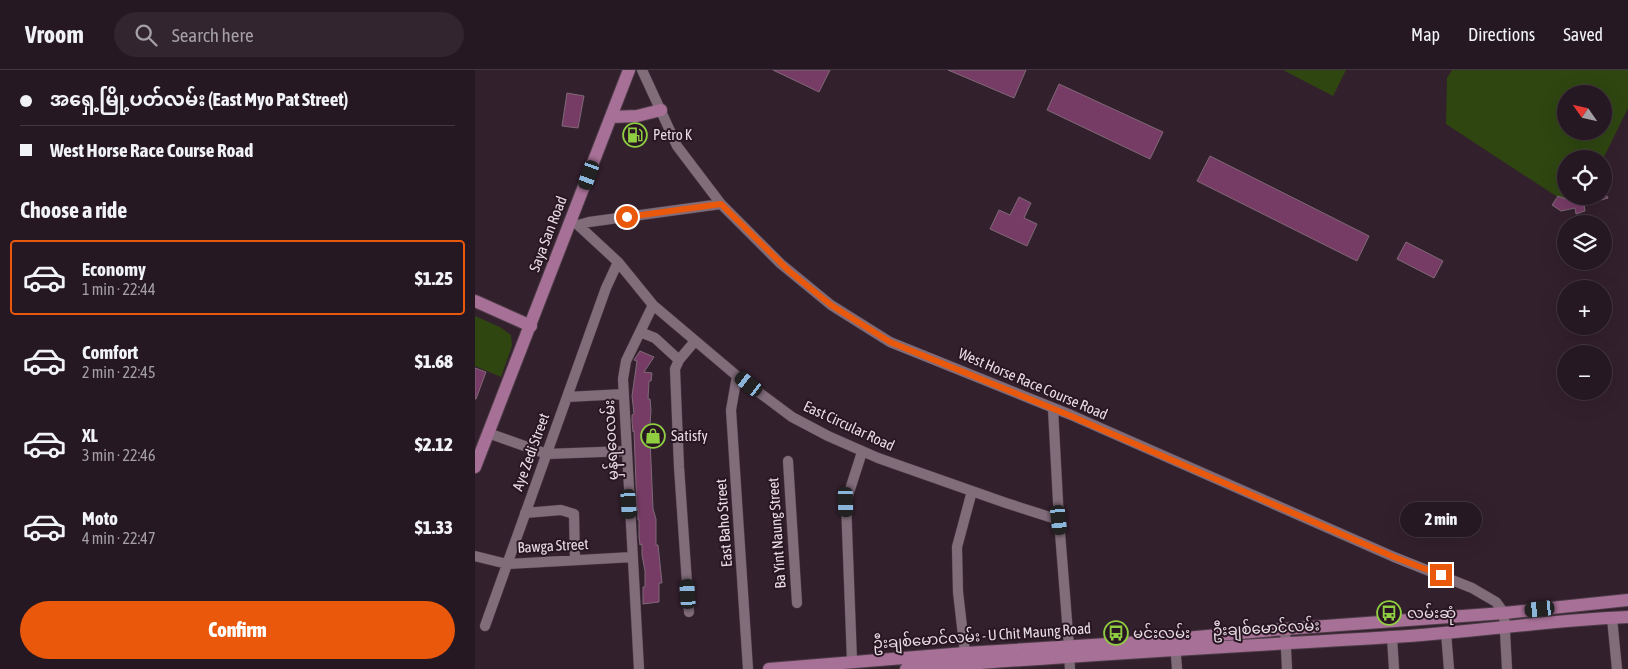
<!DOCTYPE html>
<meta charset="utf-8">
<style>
body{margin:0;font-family:"Asap Condensed","Noto Sans Myanmar",sans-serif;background:#32252f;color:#f1f3f6;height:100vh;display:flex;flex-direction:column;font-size:19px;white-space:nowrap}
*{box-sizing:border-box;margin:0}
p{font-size:16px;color:#a4a0a5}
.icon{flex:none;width:28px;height:28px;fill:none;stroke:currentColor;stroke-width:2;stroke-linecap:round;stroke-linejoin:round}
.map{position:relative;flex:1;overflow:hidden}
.details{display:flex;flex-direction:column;background:#261822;width:475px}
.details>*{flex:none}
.top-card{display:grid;align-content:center;height:110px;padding:0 20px;background:#261822}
.needle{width:32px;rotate:304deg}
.controls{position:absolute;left:1082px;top:15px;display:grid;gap:10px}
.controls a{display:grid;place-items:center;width:55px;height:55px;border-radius:50%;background:#261822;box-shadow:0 5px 20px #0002,0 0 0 1px #423740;font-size:25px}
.end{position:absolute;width:22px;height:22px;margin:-11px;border:6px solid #ea580c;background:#fff;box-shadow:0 0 0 2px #fff}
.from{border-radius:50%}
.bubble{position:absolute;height:35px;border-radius:18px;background:#261822;box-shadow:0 5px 20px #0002,0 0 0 1px #423740;font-size:16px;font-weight:800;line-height:35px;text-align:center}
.car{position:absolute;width:15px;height:30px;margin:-15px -8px;border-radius:6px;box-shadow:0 0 4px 1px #0007;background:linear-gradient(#222 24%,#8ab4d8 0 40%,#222 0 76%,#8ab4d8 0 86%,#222 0)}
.top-card b{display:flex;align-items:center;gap:18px;height:48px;font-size:19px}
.top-card b+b{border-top:1px solid #423740}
.top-card i{width:12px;height:12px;background:#f1f3f6}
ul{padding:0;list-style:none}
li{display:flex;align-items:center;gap:15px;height:75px;margin:0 10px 8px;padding:0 10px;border:2px solid transparent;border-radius:5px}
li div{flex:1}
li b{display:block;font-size:19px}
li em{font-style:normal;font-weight:800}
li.selected{border-color:#ea580c}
li>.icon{width:45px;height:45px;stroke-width:1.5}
h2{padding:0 20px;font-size:22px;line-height:60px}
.cta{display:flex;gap:10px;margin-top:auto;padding:10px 20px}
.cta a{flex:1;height:58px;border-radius:30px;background:#ea580c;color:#fff;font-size:20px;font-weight:800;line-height:58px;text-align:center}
header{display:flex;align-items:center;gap:30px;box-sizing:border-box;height:70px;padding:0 25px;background:#261822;border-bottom:1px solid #423740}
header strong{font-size:24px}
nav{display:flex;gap:28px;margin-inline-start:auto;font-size:18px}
.search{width:350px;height:45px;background:#32252f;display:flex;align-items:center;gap:12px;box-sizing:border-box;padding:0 18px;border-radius:28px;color:#a4a0a5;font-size:19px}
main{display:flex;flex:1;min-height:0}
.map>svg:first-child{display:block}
.green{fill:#2f4611;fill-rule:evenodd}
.building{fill:#773c66;stroke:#7f6977}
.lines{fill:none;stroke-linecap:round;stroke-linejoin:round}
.minor-casing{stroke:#4c3c47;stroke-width:11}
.major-casing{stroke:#4c3c47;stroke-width:14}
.minor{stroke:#816c7a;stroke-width:10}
.major{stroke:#a77096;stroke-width:12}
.route{stroke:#ea580c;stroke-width:6}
.labels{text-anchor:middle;stroke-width:4;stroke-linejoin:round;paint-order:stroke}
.poi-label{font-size:15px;fill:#e9dce4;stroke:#281723;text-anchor:start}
.street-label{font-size:15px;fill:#e9dce4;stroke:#281723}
</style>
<header>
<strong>Vroom</strong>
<div class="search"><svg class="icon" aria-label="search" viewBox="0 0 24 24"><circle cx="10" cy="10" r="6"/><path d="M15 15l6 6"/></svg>Search here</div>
<nav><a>Map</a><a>Directions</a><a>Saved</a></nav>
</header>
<main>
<section class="details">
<div class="top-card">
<b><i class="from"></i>အရှေ့မြို့ပတ်လမ်း (East Myo Pat Street)</b>
<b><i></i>West Horse Race Course Road</b>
</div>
<h2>Choose a ride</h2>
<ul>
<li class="selected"><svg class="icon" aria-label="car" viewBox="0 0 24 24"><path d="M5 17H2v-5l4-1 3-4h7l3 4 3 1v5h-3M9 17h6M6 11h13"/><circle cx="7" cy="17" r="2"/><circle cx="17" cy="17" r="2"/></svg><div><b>Economy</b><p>1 min · 22:44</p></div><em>$1.25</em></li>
<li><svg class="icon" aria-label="car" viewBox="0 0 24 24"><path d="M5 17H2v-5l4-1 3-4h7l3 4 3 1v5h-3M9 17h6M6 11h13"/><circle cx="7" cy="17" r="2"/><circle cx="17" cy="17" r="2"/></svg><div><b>Comfort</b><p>2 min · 22:45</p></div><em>$1.68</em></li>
<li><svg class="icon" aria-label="car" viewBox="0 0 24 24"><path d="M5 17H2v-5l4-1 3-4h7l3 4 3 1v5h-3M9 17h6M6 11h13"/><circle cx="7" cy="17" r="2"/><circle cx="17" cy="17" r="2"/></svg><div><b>XL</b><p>3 min · 22:46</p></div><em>$2.12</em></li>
<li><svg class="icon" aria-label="car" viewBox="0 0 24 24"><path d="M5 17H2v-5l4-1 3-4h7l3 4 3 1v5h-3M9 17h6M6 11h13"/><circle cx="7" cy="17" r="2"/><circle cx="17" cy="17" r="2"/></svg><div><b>Moto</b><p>4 min · 22:47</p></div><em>$1.33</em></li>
</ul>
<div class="cta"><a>Confirm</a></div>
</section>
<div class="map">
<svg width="1153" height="599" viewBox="0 0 1153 599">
<rect width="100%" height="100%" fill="#33202d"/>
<!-- green -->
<path class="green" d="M808,0H871L858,26Z
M977,0H1153V38L1128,89H1091V126H1100L1087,130L971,54L972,8ZM1091,24H1129V61H1091Z
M0,246L25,257L36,265L37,276L26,307L0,296Z"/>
<!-- building -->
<path class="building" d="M298,0H355L344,22Z
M473,0H551L539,28Z
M584,14L688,62L675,89L572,40Z
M92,23L109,26L103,58L87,56Z
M735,86L894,166L882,191L722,111Z
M1083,126L1091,129L1100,126H1132L1133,128L1109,135L1110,141L1101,144L1100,138L1086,141L1077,135Z
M544,127L556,133L549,148L562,154L552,176L515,159L524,140L535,145Z
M931,172L968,191L959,208L922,189Z
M165,281L179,287L169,302L177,303L176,311H174L173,329H175L176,340L174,369H175L178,439L181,449V475H183L187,513H184V532L168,534V517H170V501L167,485V474L165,475L164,467V450H163V439L162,440L159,361L158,362L157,351V345L159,344L157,326L162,291L159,290Z
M0,298L11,302L1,329H0Z"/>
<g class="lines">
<!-- minor casing -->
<g class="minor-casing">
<path id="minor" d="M167,0L202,76L246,134L306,194L356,235L415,272L596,345L919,487L997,518L1021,532L1029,543L1032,599
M96,152L103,155L143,192L178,235L262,306L317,347L353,366L403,388L531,433L584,450
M103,155L114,152L246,134
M165,262L180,268L204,290
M262,306L256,340L273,599
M92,327L149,324
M578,339L584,450L594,576
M13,363L72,384L152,381
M313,391L322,533
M50,443L86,440L99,444L100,490
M0,486L32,494L158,487
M214,542L204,397L200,299L204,290L220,271
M1137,548L1142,599
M10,556L131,218L143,192
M810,559L812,599
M971,563L974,599
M917,567L919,599
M700,573L702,599
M490,583L483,522L482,477L497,421
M594,586L595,599
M377,591L371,432L387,382
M164,599L148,309L151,291L178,235"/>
</g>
<!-- major casing -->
<g class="major-casing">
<path id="major" d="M136,47L162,46L186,40
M0,231L56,256
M0,397L154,0
M294,599L490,583L665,572L810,559L1029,543L1153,530
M431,599C592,585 754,577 916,567C995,563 1074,550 1153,547"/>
</g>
<!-- minor -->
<use href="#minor" class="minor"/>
<!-- major -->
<use href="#major" class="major"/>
</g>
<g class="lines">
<!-- route -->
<path class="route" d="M152,147L246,134L314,201L356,235L415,272L596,346L919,487L966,505"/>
</g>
<!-- icons -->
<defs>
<g id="fuel-ring" transform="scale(1.25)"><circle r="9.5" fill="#281723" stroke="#8fcd41" stroke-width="1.5"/><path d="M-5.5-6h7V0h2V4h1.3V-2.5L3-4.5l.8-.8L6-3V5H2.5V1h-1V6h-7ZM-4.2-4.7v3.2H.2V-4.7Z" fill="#8fcd41"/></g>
<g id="shop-ring" transform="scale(1.25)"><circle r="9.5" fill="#281723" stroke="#8fcd41" stroke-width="1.5"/><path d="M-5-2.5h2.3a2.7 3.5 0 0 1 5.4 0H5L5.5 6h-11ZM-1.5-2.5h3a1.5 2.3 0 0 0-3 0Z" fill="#8fcd41"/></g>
<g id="bus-ring" transform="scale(1.25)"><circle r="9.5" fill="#281723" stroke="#8fcd41" stroke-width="1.5"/><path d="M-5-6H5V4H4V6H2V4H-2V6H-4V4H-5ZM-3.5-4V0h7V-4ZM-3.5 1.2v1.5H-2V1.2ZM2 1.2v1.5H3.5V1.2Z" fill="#8fcd41"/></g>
</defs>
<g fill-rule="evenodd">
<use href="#fuel-ring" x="160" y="65"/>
<use href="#shop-ring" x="178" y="366"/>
<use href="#bus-ring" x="914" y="543"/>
<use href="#bus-ring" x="641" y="563"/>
</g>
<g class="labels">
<!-- poi labels -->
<g class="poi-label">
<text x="178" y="70">Petro K</text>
<text x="196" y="371">Satisfy</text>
<text x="932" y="548">လမ်းဆုံ</text>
<text x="658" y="568">မင်းလမ်း</text>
</g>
<!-- street labels -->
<g class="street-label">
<text transform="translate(73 164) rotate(-69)" y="5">Saya San Road</text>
<text transform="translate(558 314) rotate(23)" y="5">West Horse Race Course Road</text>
<text transform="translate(374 356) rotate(25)" y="5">East Circular Road</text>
<text transform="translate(136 370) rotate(-93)" y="5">မှန်ရဝေလမ်း</text>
<text transform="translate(56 382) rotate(-70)" y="5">Aye Zedi Street</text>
<text transform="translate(249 453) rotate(-94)" y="5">East Baho Street</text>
<text transform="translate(302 463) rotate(-94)" y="5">Ba Yint Naung Street</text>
<text transform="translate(78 476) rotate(-3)" y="5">Bawga Street</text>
<text transform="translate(791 558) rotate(-3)" y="5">ဦးချစ်မောင်လမ်း</text>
<text transform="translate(507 566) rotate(-4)" y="5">ဦးချစ်မောင်လမ်း - U Chit Maung Road</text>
</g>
</g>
</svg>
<div class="controls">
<a><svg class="needle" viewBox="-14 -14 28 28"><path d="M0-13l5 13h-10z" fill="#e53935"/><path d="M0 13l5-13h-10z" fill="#a4a0a5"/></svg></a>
<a><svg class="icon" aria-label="locate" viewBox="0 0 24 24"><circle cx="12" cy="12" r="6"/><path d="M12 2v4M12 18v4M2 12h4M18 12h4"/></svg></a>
<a><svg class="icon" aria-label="layers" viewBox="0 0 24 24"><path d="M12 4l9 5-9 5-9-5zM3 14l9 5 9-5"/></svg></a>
<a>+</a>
<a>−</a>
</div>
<i class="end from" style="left:152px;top:147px"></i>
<i class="end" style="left:966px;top:505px"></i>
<div class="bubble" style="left:925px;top:432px;width:82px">2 min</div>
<i class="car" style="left:114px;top:105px;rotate:200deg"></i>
<i class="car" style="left:274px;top:314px;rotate:308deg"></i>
<i class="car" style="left:371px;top:432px;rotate:179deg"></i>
<i class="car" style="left:154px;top:434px;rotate:176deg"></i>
<i class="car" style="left:584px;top:450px;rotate:174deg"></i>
<i class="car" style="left:213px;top:524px;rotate:356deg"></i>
<i class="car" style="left:1065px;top:539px;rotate:264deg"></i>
</div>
</main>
